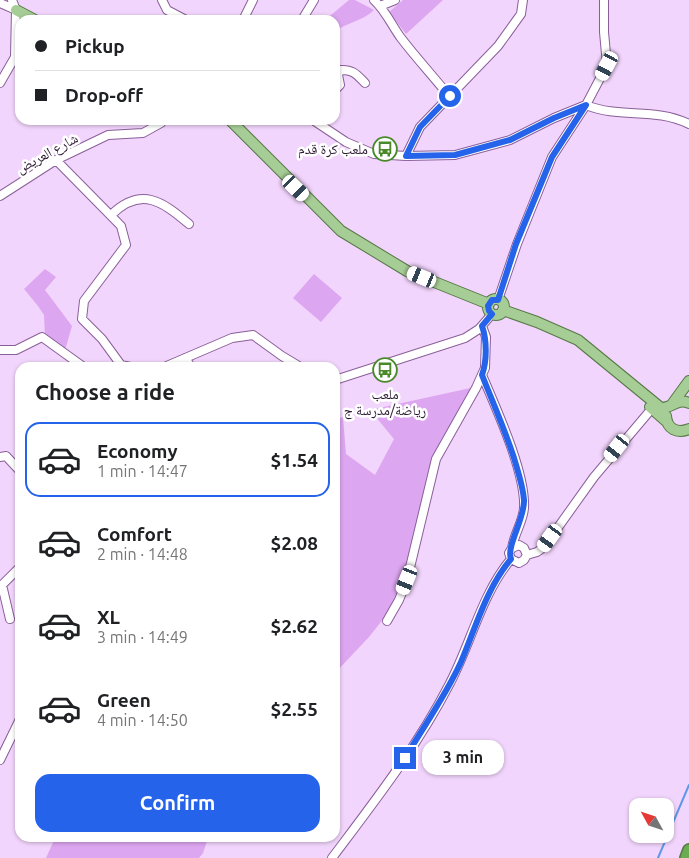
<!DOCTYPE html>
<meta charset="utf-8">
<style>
body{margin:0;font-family:Ubuntu,"Noto Naskh Arabic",sans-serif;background:#f2f2f2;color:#202124;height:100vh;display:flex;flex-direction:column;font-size:19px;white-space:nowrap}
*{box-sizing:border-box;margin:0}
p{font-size:16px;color:#757577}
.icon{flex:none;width:28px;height:28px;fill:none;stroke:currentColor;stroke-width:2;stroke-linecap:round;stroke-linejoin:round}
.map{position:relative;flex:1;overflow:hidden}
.sheet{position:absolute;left:15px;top:362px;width:325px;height:480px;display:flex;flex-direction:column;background:#fff;border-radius:15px;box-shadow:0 1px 4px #0004}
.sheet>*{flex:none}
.guide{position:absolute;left:15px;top:15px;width:325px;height:110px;border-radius:15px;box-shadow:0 1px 4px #0004;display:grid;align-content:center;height:110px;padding:0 20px;background:#fff}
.needle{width:32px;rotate:310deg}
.fabs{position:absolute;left:629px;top:798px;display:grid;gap:10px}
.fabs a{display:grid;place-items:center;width:45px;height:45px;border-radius:10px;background:#fff;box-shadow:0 1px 4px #0004;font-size:25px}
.end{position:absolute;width:22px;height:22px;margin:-11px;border:6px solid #2563eb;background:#fff;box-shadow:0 0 0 2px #fff}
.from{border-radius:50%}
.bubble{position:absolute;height:35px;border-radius:15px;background:#fff;box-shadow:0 1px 4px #0004;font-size:16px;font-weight:700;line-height:35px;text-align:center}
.car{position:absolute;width:15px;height:30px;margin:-15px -8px;border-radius:6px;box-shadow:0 0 4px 1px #0007;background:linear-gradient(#fff 24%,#345 0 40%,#fff 0 76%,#345 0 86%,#fff 0)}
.guide b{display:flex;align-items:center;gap:18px;height:48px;font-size:19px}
.guide b+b{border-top:1px solid #e0e0e0}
.guide i{width:12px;height:12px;background:#202124}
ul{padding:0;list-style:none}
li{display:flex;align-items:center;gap:15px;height:75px;margin:0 10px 8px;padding:0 10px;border:2px solid transparent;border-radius:15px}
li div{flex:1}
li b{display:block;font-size:19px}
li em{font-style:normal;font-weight:700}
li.on{border-color:#2563eb}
li>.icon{width:45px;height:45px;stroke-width:1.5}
h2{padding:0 20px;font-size:22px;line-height:60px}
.button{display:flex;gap:10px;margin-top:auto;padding:10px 20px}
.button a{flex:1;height:58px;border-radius:15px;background:#2563eb;color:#fff;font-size:20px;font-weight:700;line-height:58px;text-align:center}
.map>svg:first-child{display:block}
.green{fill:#dda6f0}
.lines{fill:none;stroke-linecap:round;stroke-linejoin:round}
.stream{stroke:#5e97e7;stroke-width:2}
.minor-casing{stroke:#8a5f99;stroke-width:10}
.major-casing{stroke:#557845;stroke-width:12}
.highway-casing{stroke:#557845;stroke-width:14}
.minor{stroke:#fff;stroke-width:8}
.major{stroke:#a7cd96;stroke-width:10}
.highway{stroke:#6cac50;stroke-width:11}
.route{stroke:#2563eb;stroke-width:6}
.labels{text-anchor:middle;stroke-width:5;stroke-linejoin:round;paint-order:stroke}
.poi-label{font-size:14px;fill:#2a1830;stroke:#fff;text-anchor:end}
.street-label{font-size:14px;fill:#2a1830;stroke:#fff}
</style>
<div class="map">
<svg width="689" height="858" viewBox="0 0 689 858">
<rect width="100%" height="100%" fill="#f2d5fc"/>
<!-- green -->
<path class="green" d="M349,0H355L374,10C364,20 347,23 335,31V20H325Z
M403,0H443L406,34L389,12Z
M45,269L56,277L45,290L72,326L65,350L45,336L44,315L38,306L24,289Z
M314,274L342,298L321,322L293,298Z
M475,387L435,467L405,581L388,613L369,637L335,673V419L343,417L346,454L375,475L394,439L370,410Z
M55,838H208L203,853L199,858H46Z"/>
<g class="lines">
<!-- stream -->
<path class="stream" d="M658,858L689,785"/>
<!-- minor casing -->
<g class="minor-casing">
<path id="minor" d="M162,0L167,10L186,20
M374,0C386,11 392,26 401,38C417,59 434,77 449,96
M0,3L16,10
M380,6L395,0
M243,20L253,0
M302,20L314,0
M0,83L15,57L16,10L12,0
M335,90L340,85L338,75L340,70C353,69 357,75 365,83
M313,120L346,142L374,154L406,156L455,155L510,140L554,118L586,105L607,65L604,32V0
M406,156L420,127L498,46L521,14L523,0
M56,160L121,226L126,245L84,301L82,319L102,339L121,365L135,368
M0,196L56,160L108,135L143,133L161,123L163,120
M111,215C141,186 162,201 189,224
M498,300L517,244L552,157L586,105C620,119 655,107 689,124
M0,350H16L42,337L85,368
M185,358L192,368
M162,368L232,338L253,335L282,356L302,368
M482,375C496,408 526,473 524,508C523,522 514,534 512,548
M335,380L465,338L479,329L492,314
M0,457L6,456L19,470L20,469
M527,555L524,548L519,545L512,548L509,553L511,559L519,563L524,560L527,555L537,552L544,547L594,477L654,406
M10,619L2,585L20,567
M387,621L399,600L407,580L436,459L476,388L485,368L486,337L482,326
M0,760L20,719
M332,858C374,802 417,747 449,685C471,644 481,595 511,559"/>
</g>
<!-- major casing -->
<g class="major-casing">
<path id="major" d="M16,10L35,20
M230,120L341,231L407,271L489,304
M488 307a8 8 0 1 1 16 0a8 8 0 1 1-16 0Z
M503,310L537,322L578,340L661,408C672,408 677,398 689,403
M673,403L689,381
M650,407L666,421
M666,416C667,429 677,434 689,429"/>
</g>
<!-- highway casing -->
<g class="highway-casing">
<path id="highway" d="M686,858L689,850"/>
</g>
<!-- minor -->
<use href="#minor" class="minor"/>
<!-- major -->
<use href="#major" class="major"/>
<!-- highway -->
<use href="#highway" class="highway"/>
</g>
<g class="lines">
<!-- route -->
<path class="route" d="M405,758C424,726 446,695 461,662C476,627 486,589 511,559C506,546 525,518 524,500C523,486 518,472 514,458C505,430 493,403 482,375C487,361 487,340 482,326L492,314L489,311L488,306L492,300H498L516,244L552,157L586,105L554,118L510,140L455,155L406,156L420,127L450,96"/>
</g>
<!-- icons -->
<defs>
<g id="bus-ring" transform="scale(1.25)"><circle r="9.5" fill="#fff" stroke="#49892a" stroke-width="1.5"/><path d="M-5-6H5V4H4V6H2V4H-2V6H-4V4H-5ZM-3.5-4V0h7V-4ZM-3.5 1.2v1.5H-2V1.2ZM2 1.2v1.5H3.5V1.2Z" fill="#49892a"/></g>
</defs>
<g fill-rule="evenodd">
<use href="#bus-ring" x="385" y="149"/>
<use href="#bus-ring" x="385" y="370"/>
</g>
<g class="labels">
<!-- poi labels -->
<g class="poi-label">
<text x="368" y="154">ملعب كرة قدم</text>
<text x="385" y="399" text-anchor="middle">ملعب<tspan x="385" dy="16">رياضة/مدرسة ج</tspan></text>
</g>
<!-- street labels -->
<g class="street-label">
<text transform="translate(47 153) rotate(-29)" y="5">شارع العريض</text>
</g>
</g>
</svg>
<div class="fabs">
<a><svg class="needle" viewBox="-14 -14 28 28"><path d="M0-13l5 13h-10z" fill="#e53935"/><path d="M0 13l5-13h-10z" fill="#757577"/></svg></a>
</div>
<i class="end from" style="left:450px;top:96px"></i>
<i class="end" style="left:405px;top:758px"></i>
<div class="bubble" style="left:422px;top:740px;width:82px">3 min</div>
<i class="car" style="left:607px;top:66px;rotate:208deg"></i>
<i class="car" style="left:296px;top:188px;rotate:134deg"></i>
<i class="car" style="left:422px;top:277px;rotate:292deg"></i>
<i class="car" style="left:617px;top:448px;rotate:218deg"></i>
<i class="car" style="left:550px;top:538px;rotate:216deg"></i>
<i class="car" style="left:407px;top:580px;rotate:202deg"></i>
<div class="guide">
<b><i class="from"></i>Pickup</b>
<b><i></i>Drop-off</b>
</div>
<section class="sheet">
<h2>Choose a ride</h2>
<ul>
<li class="on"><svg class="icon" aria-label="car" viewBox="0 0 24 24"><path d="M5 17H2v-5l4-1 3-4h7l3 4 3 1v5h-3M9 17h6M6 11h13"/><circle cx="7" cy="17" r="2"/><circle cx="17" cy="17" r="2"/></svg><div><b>Economy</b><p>1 min · 14:47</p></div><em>$1.54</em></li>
<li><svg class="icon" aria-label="car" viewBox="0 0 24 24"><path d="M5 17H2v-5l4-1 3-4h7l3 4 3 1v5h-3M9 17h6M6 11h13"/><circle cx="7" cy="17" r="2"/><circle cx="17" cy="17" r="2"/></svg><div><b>Comfort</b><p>2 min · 14:48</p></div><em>$2.08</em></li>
<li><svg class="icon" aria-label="car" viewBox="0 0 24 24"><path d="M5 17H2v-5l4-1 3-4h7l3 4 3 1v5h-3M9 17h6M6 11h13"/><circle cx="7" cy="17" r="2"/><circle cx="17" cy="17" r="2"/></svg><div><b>XL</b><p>3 min · 14:49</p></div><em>$2.62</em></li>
<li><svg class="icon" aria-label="car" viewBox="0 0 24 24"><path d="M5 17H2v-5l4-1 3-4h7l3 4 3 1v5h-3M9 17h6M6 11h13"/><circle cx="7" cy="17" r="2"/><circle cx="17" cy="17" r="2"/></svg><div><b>Green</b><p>4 min · 14:50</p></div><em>$2.55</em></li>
</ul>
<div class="button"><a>Confirm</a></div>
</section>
</div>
